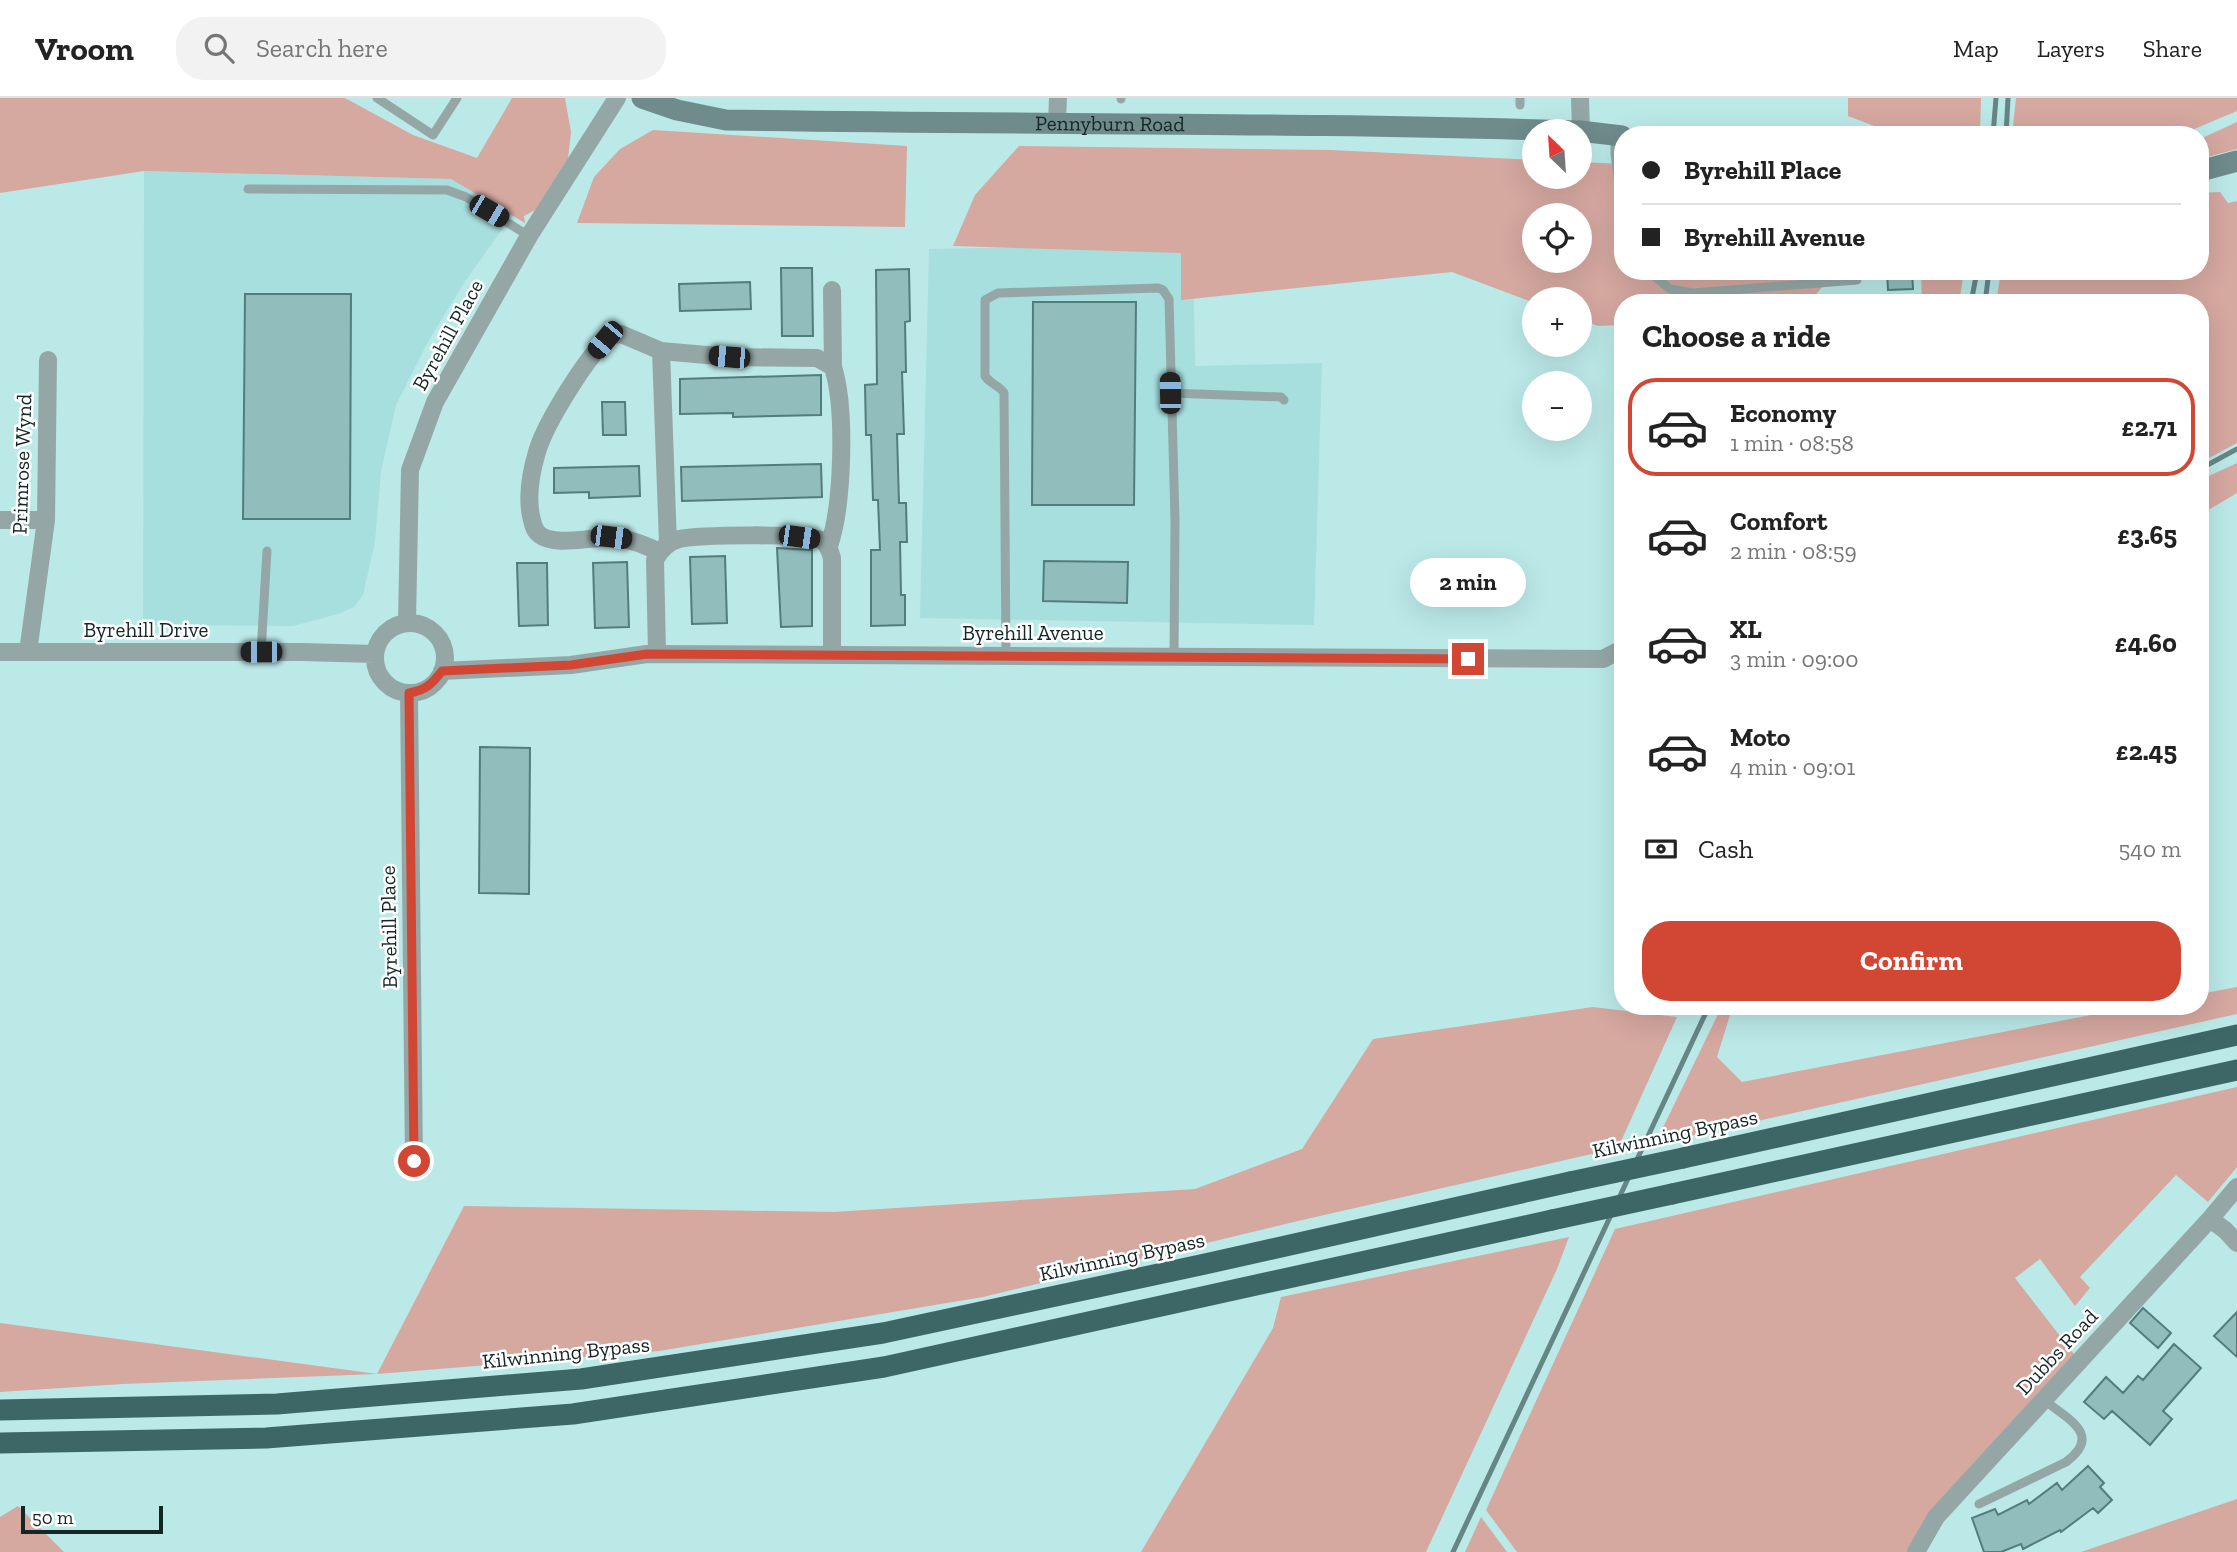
<!DOCTYPE html>
<meta charset="utf-8">
<style>
body{margin:0;font-family:"Zilla Slab",serif;background:#f2f2f2;color:#222;height:100vh;display:flex;flex-direction:column;font-size:26px;white-space:nowrap}
*{box-sizing:border-box;margin:0}
p{font-size:23px;color:#767676}
.icon{flex:none;width:38px;height:38px;fill:none;stroke:currentColor;stroke-width:2;stroke-linecap:round;stroke-linejoin:round}
.map{position:relative;flex:1;overflow:hidden}
.sheet{position:absolute;left:1614px;top:196px;width:595px;height:721px;display:flex;flex-direction:column;background:#fff;border-radius:28px;box-shadow:0 7px 28px #0002}
.sheet>*{flex:none}
.banner{position:absolute;left:1614px;top:28px;width:595px;height:154px;border-radius:28px;box-shadow:0 7px 28px #0002;display:grid;align-content:center;height:154px;padding:0 28px;background:#fff}
.needle{width:46px;rotate:335deg}
.controls{position:absolute;left:1522px;top:21px;display:grid;gap:14px}
.controls a{display:grid;place-items:center;width:70px;height:70px;border-radius:50%;background:#fff;box-shadow:0 7px 28px #0002;font-size:35px}
.scale{position:absolute;left:21px;bottom:18px;width:142px;box-sizing:border-box;padding-left:7px;border:4px solid #142626;border-top:0;font-size:19px;line-height:24px;white-space:nowrap;color:#142626;-webkit-text-stroke:5px #fff;paint-order:stroke}
.end{position:absolute;width:32px;height:32px;margin:-16px;border:9px solid #d24634;background:#fff;box-shadow:0 0 0 4px #fff}
.from{border-radius:50%}
.bubble{position:absolute;height:49px;border-radius:24px;background:#fff;box-shadow:0 7px 28px #0002;font-size:23px;font-weight:700;line-height:49px;text-align:center}
.car{position:absolute;width:21px;height:42px;margin:-21px -10px;border-radius:9px;box-shadow:0 0 5px 2px #0007;background:linear-gradient(#222 24%,#8ab4d8 0 40%,#222 0 76%,#8ab4d8 0 86%,#222 0)}
.banner b{display:flex;align-items:center;gap:24px;height:66px;font-size:26px}
.banner b+b{border-top:2px solid #e0e0e0}
.banner i{width:18px;height:18px;background:#222}
ul{padding:0;list-style:none}
li{display:flex;align-items:center;gap:21px;height:98px;margin:0 14px 10px;padding:0 14px;border:4px solid transparent;border-radius:28px}
li div{flex:1}
li b{display:block;font-size:26px}
li em{font-style:normal;font-weight:700}
li.on{border-color:#d24634}
li>.icon{width:63px;height:63px;stroke-width:1.5}
h2{padding:0 28px;font-size:32px;line-height:84px}
.pay{display:flex;align-items:center;gap:18px;height:77px;padding:0 28px;font-size:26px}
.pay p{margin-inline-start:auto}
.cta{display:flex;gap:14px;margin-top:auto;padding:14px 28px}
.cta a{flex:1;height:80px;border-radius:28px;background:#d24634;color:#fff;font-size:28px;font-weight:700;line-height:80px;text-align:center}
header{display:flex;align-items:center;gap:42px;box-sizing:border-box;height:98px;padding:0 35px;background:#fff;border-bottom:2px solid #e0e0e0}
header strong{font-size:33px}
nav{display:flex;gap:38px;margin-inline-start:auto;font-size:24px}
.search{width:490px;height:63px;background:#f2f2f2;display:flex;align-items:center;gap:18px;box-sizing:border-box;padding:0 24px;border-radius:28px;color:#767676;font-size:26px}
.map>svg:first-child{display:block}
.built{fill:#a7dfde}
.green{fill:#d5a8a0;fill-rule:evenodd}
.building{fill:#91bebd;stroke:#537d7d;stroke-width:2}
.lines{fill:none;stroke-linecap:round;stroke-linejoin:round}
.lane{stroke:#94a7a6;stroke-width:9}
.street{stroke:#94a7a6;stroke-width:18}
.secondary{stroke:#6f8b8b;stroke-width:21}
.highway{stroke:#3d6766;stroke-width:21}
.rail{stroke:#668685;stroke-width:5}
.highway-bridge{stroke:#3d6766;stroke-width:21}
.route{stroke:#d24634;stroke-width:9}
.labels{text-anchor:middle;stroke-width:5;stroke-linejoin:round;paint-order:stroke}
.street-label{font-size:21px;fill:#142626;stroke:#fff}
</style>
<header>
<strong>Vroom</strong>
<div class="search"><svg class="icon" aria-label="search" viewBox="0 0 24 24"><circle cx="10" cy="10" r="6"/><path d="M15 15l6 6"/></svg>Search here</div>
<nav><a>Map</a><a>Layers</a><a>Share</a></nav>
</header>
<div class="map">
<svg width="2237" height="1454" viewBox="0 0 2237 1454">
<rect width="100%" height="100%" fill="#bbe9e8"/>
<!-- built -->
<path class="built" d="M144,73L451,81L513,116L464,185L429,242L396,307L381,373L375,444L363,497L354,509L338,516L293,528L143,527Z
M1189,146L1194,201L1195,268L1322,265L1314,527L920,520L929,151Z"/>
<!-- green -->
<path class="green" d="M0,0H345L413,37L477,60L512,0H565L571,34L568,61L535,112L524,118L525,125L451,81L144,73L0,95Z
M1848,0H1981L1980,37H1898L1848,18Z
M2016,0H2237V13L2180,37H2012Z
M2237,24V51L2200,61V41Z
M653,32L907,48L905,129L577,125L594,79L620,51Z
M1019,48L1331,52L1535,62V79H1580V64L1622,66V173H1835L1809,205H1622V227L1598,228L1580,221V201H1535V205L1452,174L1181,202V155L953,148L975,97ZM1535,117H1580V163H1535Z
M2220,94L2228,105L2237,103V345L2200,365V205H1996L2001,173H2200V95Z
M1921,173H1964L1959,205H1922Z
M2237,365V395L2200,417V382Z
M2237,889V916L1655,1046L1722,908H1735L1730,917L1717,959L1742,984L2138,908H2200V896Z
M1593,909L1677,919L1618,1050L1298,1123L983,1199L659,1253L377,1276L123,1286L0,1294V1225L377,1276L464,1108L833,1114L1195,1091L1302,1051L1373,941Z
M2237,989V1069L2208,1104L2176,1077L2080,1179L2090,1190L2075,1208L2040,1161L2015,1180L2074,1256L1928,1415L1908,1454H1517L1486,1412L1615,1131Z
M1569,1139L1557,1171L1426,1454H1141L1273,1230L1281,1199Z
M2237,1401V1454H2081Z
M18,1408L64,1454H0V1419Z
M1481,1419L1507,1454H1465Z"/>
<!-- building -->
<path class="building" d="M781,170H812L813,238H782Z
M909,171L910,223L905,224L906,274H902L904,336H897L899,405H906L907,444H900L901,497H905V527L871,528V452H880L878,402H873L871,337H866L865,287L877,286L876,172Z
M1887,173H1912L1913,191L1888,192Z
M750,184L751,211L680,213L679,186Z
M245,196H351L350,421H243Z
M1033,204H1136L1134,407H1032Z
M821,277V317L733,319V315L680,316V281Z
M602,304H625L626,337H603Z
M821,366L822,399L682,403L681,369Z
M639,368L640,398L589,400V394L554,395V370Z
M777,450L812,452V528L781,529Z
M725,458L727,525L692,526L690,459Z
M1044,463L1128,464L1127,505L1043,503Z
M627,464L629,529L595,530L593,465Z
M517,465H547L548,527L519,528Z
M480,649L530,650L529,796L479,795Z
M2143,1210L2171,1235L2158,1250L2130,1225Z
M2237,1214V1259L2214,1238Z
M2174,1246L2201,1270L2163,1313L2172,1321L2150,1347L2112,1313L2104,1321L2084,1304L2106,1279L2123,1295L2138,1278L2143,1282Z
M2088,1368L2104,1385L2100,1389L2112,1402L2098,1415L2093,1410L2061,1434L2060,1432L2023,1451L2021,1446L2001,1454H1984L1972,1420L1995,1411L1998,1417L2027,1402L2029,1406L2057,1385L2062,1392Z"/>
<g class="lines">
<!-- lane -->
<path class="lane" d="M377,0L433,37L457,0
M1121,1V0
M1520,7V0
M1615,39V56L1622,107
M248,91L447,92L466,99L529,138
M1648,173L1670,191L1693,195L1857,182
M1170,295L1281,299L1284,302
M261,554L267,453
M1006,558L1004,295C999,287 990,286 985,278V202L998,195L1158,190L1163,192L1169,201L1175,422L1174,559
M1979,1406L2066,1364C2103,1337 2068,1321 2044,1302"/>
<!-- street -->
<path class="street" d="M1580,0L1581,33
M1057,25L1058,0
M832,192L833,269
M661,253L668,446
M0,422H46
M660,454C644,447 631,441 614,440C594,438 555,449 540,437C533,432 533,425 531,418C527,398 531,374 537,354C545,326 589,254 612,237L621,236L661,253L729,259L817,260L833,269C846,311 843,407 829,448
M407,525L410,372L435,304L529,138L617,0
M375 560a35 35 0 1 1 70 0a35 35 0 1 1-70 0Z
M0,554H302L375,556
M28,554L46,422L48,262
M657,556L655,462C660,452 668,444 679,441C697,437 807,435 821,442C828,446 830,453 832,460V557
M442,573L571,567L647,556L1603,561L1622,551
M409,595L414,1063
M2210,1121L2225,1132L2237,1145
M1916,1454L1936,1419L2210,1121L2237,1089"/>
<!-- secondary -->
<g class="secondary">
<path id="s1" d="M642,0L677,12L726,22C1011,27 1296,24 1580,33"/>
<path d="M1580,33L1622,38"/>
<path d="M2200,73L2237,63"/>
</g>
<!-- highway -->
<path class="highway" d="M1683,1060L2237,937
M1672,1096L2237,972
M0,1312L277,1306L581,1281L883,1235L1205,1166L1570,1084
M0,1345L266,1340L573,1316L884,1269L1552,1122"/>
<!-- rail -->
<path class="rail" d="M1993,37L1996,0
M2006,37L2008,0
M1971,205L1977,173
M1985,205L1989,173
M2200,371L2237,351
M1453,1454L1709,908"/>
<!-- highway-bridge -->
<path class="highway-bridge" d="M1570,1084L1683,1060
M1552,1122L1672,1096"/>
</g>
<g class="lines">
<!-- route -->
<path class="route" d="M414,1063L409,595C426,592 432,586 442,573L571,567L647,556L1468,561"/>
</g>
<g class="labels">
<!-- street labels -->
<g class="street-label">
<text dy="7" stroke="none"><textPath href="#s1" startOffset="471">Pennyburn Road</textPath></text>
<text transform="translate(448 237) rotate(-61)" y="7">Byrehill Place</text>
<text transform="translate(22 366) rotate(-88)" y="7">Primrose Wynd</text>
<text x="146" y="539">Byrehill Drive</text>
<text x="1033" y="542">Byrehill Avenue</text>
<text transform="translate(389 829) rotate(-91)" y="7">Byrehill Place</text>
<text transform="translate(1675 1036) rotate(-12)" y="7">Kilwinning Bypass</text>
<text transform="translate(1122 1159) rotate(-12)" y="7">Kilwinning Bypass</text>
<text transform="translate(2057 1254) rotate(-47)" y="7">Dubbs Road</text>
<text transform="translate(566 1255) rotate(-6)" y="7">Kilwinning Bypass</text>
</g>
</g>
</svg>
<div class="controls">
<a><svg class="needle" viewBox="-14 -14 28 28"><path d="M0-13l5 13h-10z" fill="#e53935"/><path d="M0 13l5-13h-10z" fill="#767676"/></svg></a>
<a><svg class="icon" aria-label="locate" viewBox="0 0 24 24"><circle cx="12" cy="12" r="6"/><path d="M12 2v4M12 18v4M2 12h4M18 12h4"/></svg></a>
<a>+</a>
<a>−</a>
</div>
<div class="scale">50 m</div>
<i class="end from" style="left:414px;top:1063px"></i>
<i class="end" style="left:1468px;top:561px"></i>
<div class="bubble" style="left:1410px;top:460px;width:116px">2 min</div>
<i class="car" style="left:489px;top:113px;rotate:120deg"></i>
<i class="car" style="left:605px;top:242px;rotate:220deg"></i>
<i class="car" style="left:729px;top:259px;rotate:275deg"></i>
<i class="car" style="left:1170px;top:295px;rotate:359deg"></i>
<i class="car" style="left:611px;top:439px;rotate:97deg"></i>
<i class="car" style="left:799px;top:439px;rotate:98deg"></i>
<i class="car" style="left:261px;top:554px;rotate:270deg"></i>
<div class="banner">
<b><i class="from"></i>Byrehill Place</b>
<b><i></i>Byrehill Avenue</b>
</div>
<section class="sheet">
<h2>Choose a ride</h2>
<ul>
<li class="on"><svg class="icon" aria-label="car" viewBox="0 0 24 24"><path d="M5 17H2v-5l4-1 3-4h7l3 4 3 1v5h-3M9 17h6M6 11h13"/><circle cx="7" cy="17" r="2"/><circle cx="17" cy="17" r="2"/></svg><div><b>Economy</b><p>1 min · 08:58</p></div><em>£2.71</em></li>
<li><svg class="icon" aria-label="car" viewBox="0 0 24 24"><path d="M5 17H2v-5l4-1 3-4h7l3 4 3 1v5h-3M9 17h6M6 11h13"/><circle cx="7" cy="17" r="2"/><circle cx="17" cy="17" r="2"/></svg><div><b>Comfort</b><p>2 min · 08:59</p></div><em>£3.65</em></li>
<li><svg class="icon" aria-label="car" viewBox="0 0 24 24"><path d="M5 17H2v-5l4-1 3-4h7l3 4 3 1v5h-3M9 17h6M6 11h13"/><circle cx="7" cy="17" r="2"/><circle cx="17" cy="17" r="2"/></svg><div><b>XL</b><p>3 min · 09:00</p></div><em>£4.60</em></li>
<li><svg class="icon" aria-label="car" viewBox="0 0 24 24"><path d="M5 17H2v-5l4-1 3-4h7l3 4 3 1v5h-3M9 17h6M6 11h13"/><circle cx="7" cy="17" r="2"/><circle cx="17" cy="17" r="2"/></svg><div><b>Moto</b><p>4 min · 09:01</p></div><em>£2.45</em></li>
</ul>
<div class="pay"><svg class="icon" aria-label="cash" viewBox="0 0 24 24"><path d="M3 7h18v10H3z"/><circle cx="12" cy="12" r="2"/></svg>Cash<p>540 m</p></div>
<div class="cta"><a>Confirm</a></div>
</section>
</div>
